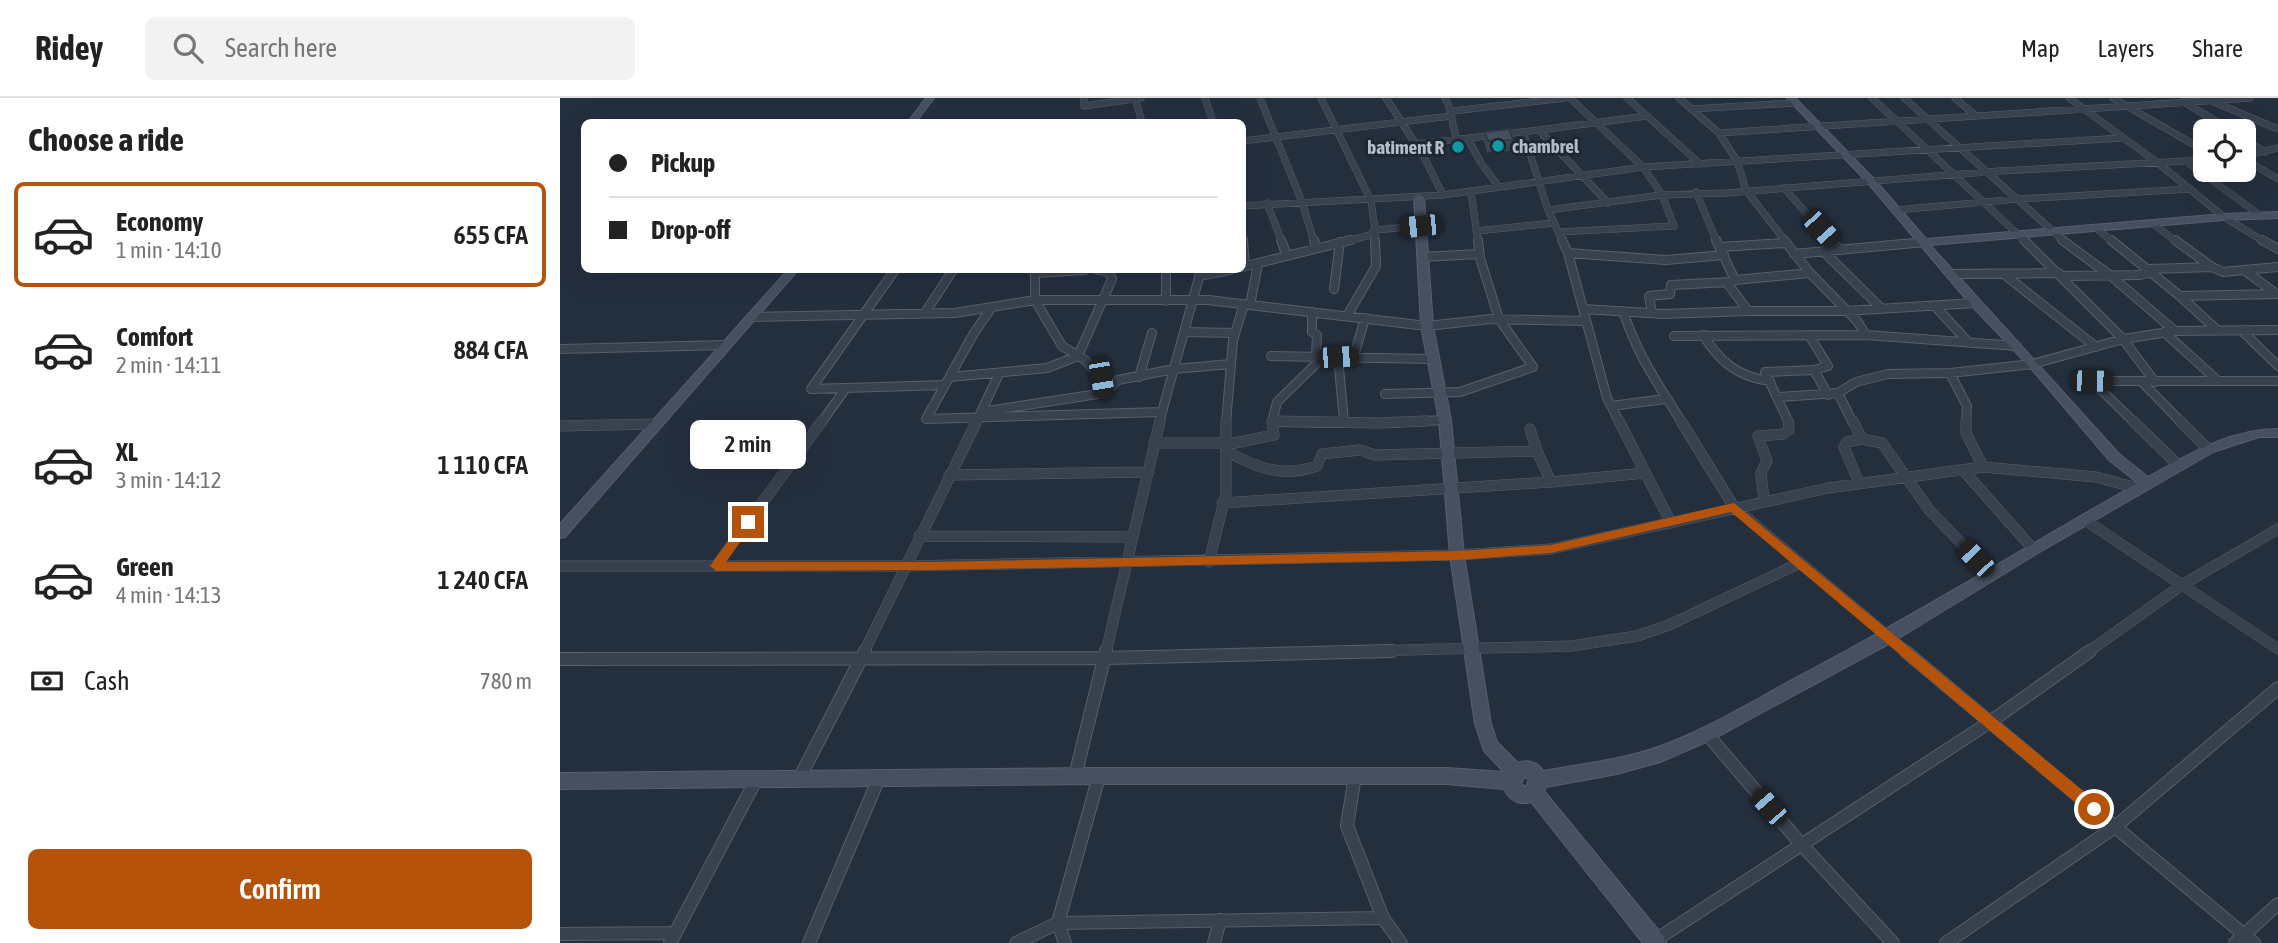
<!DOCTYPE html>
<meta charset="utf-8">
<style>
body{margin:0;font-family:"Asap Condensed",sans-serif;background:#f2f2f2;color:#222;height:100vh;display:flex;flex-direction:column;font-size:26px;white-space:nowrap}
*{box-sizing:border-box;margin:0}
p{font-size:23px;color:#767676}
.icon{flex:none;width:38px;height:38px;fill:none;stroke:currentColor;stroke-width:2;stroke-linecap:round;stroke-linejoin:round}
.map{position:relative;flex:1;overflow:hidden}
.drawer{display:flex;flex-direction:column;background:#fff;width:560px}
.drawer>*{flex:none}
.hud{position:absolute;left:21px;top:21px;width:665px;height:154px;border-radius:10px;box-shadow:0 7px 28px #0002;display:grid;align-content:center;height:154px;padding:0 28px;background:#fff}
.tools{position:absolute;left:1633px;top:21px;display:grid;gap:14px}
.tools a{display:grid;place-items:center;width:63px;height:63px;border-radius:10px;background:#fff;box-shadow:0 7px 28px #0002;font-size:35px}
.end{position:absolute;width:32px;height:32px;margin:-16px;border:9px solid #b45309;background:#fff;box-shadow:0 0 0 4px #fff}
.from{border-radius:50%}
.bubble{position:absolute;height:49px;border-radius:10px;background:#fff;box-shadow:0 7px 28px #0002;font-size:23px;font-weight:600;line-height:49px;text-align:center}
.car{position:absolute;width:21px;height:42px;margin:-21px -10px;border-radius:9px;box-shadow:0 0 5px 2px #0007;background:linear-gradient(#222 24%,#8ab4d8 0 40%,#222 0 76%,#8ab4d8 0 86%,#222 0)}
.hud b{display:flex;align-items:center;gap:24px;height:66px;font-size:26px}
.hud b+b{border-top:2px solid #e0e0e0}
.hud i{width:18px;height:18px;background:#222}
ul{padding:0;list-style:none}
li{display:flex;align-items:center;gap:21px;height:105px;margin:0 14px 10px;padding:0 14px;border:4px solid transparent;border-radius:10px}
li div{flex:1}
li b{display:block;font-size:26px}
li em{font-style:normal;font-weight:600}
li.selected{border-color:#b45309}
li>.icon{width:63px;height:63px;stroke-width:1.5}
h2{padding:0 28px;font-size:32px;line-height:84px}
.pay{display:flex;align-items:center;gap:18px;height:77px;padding:0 28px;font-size:26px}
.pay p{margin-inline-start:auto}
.primary-button{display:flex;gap:14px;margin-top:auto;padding:14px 28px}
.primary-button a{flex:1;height:80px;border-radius:10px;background:#b45309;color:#fff;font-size:28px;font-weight:600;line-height:80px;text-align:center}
header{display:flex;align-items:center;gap:42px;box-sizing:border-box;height:98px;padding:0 35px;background:#fff;border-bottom:2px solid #e0e0e0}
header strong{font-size:33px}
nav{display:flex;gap:38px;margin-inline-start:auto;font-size:24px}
.search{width:490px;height:63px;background:#f2f2f2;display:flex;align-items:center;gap:18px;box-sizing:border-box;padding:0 24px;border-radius:10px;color:#767676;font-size:26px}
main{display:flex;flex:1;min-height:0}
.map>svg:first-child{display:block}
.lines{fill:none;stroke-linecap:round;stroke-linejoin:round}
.street-far3-casing{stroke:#565f6c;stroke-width:7}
.street-far2-casing{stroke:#565f6c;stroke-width:10}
.street-far1-casing{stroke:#565f6c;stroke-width:11}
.street-casing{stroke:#565f6c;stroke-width:14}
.secondary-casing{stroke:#565f6c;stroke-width:2}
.street-far3{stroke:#38414e;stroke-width:6}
.street-far2{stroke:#38414e;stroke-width:8}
.street-far1{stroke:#38414e;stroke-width:10}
.street{stroke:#38414e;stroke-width:12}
.secondary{fill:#465061;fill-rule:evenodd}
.wall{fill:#3b4654}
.building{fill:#455162;stroke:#303945;stroke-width:2}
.route{fill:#b45309}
.culture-dot{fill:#0f9aa8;stroke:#1d2633;stroke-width:2.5}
.labels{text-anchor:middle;stroke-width:6;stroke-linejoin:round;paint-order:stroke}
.far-poi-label{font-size:19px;font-weight:bold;fill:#b4bcc9;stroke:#1d2633;text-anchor:start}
</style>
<header>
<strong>Ridey</strong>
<div class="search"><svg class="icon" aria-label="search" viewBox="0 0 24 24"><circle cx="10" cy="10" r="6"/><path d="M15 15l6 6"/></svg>Search here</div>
<nav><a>Map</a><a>Layers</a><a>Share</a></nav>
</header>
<main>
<section class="drawer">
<h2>Choose a ride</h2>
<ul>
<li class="selected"><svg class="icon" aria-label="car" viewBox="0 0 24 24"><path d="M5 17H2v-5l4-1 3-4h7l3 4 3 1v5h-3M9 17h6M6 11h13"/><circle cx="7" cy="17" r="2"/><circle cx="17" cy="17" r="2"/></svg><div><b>Economy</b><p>1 min · 14:10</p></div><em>655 CFA</em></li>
<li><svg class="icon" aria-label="car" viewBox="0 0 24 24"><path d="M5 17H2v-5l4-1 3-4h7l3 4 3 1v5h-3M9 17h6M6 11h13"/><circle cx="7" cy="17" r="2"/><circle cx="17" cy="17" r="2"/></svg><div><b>Comfort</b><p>2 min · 14:11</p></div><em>884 CFA</em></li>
<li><svg class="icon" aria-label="car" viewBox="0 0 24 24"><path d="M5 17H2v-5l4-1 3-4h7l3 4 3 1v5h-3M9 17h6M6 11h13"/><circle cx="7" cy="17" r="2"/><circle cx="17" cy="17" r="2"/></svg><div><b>XL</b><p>3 min · 14:12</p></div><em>1 110 CFA</em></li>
<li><svg class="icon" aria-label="car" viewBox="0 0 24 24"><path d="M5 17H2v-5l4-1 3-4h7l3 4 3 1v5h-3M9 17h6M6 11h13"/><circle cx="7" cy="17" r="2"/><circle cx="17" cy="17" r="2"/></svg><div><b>Green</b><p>4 min · 14:13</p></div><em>1 240 CFA</em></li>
</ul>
<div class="pay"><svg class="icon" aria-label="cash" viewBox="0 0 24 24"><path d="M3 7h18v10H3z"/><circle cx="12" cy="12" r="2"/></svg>Cash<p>780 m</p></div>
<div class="primary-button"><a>Confirm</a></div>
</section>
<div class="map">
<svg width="1718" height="845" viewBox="0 0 1718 845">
<rect width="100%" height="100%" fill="#242f3e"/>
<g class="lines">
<!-- street-far3 casing -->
<g class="street-far3-casing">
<path id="street-far3" d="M524,0V8L581,0
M575,0L582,24
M645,0L653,24
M700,0L742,104L754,144
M761,0L811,103L815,132L810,137L784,144
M826,0L864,59L883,97
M885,0C894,14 890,27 898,42
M1067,0L1140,66
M1119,0L1159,35L1177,63L1186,92L1226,144
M1312,0L1466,144
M1344,0L1505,144
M1395,0L1416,18
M1509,0L1598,65L1664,119L1705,144
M1553,0L1645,53
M1624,4L1672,33
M1654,4L1718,31
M1131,11L1235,5
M893,13L1006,0
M963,34L988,112L1003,144
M1159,35L1690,0
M908,41L921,65L939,89
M1684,41L1705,54
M682,43L891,18
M856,46L979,32
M1684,58L1718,50
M1684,61L1718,81
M1627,64L1701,118
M1224,90L1272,144
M911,94L918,144
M1136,94L1157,144
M707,105L722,144
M1048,105L979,32L1087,18
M682,108L883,97L1083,69L1562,40
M988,112L1102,97L1166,95L1439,73L1645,62
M1336,112L1457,101L1630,91
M682,121L683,144
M1592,125L1617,144
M1536,130L1553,144
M916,133L994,125
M998,134L1114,128L1102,97L1083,69L1010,0
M815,144V132L860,128"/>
</g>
<!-- street-far2 casing -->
<g class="street-far2-casing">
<path id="street-far2" d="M683,142L685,168
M721,142L727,158
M754,142L756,150
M1002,142L1008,155L1047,300L1060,325
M1224,142L1250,175L1297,223L1306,237
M1271,142L1280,152
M1464,142L1563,241L1595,284
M1502,142L1551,178L1615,233
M1551,142L1620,198L1718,196
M1702,142L1718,151
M1160,149L1226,145
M1263,153L1322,211
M1008,155L1106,162L1164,157
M1234,156L1365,144
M862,159L919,156
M682,169L791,142
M1652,169L1663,174L1684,172
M335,172L251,291L385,287
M475,172V202L502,248L525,262L541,280L544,295
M606,172V203
M475,175L525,172
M1391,176L1499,175
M1445,177L1536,249
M639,178L670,172
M1503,178L1580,177L1588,175L1590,171L1652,169L1615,142
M1175,182L1250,175
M774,191L780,144
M1715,195L1684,172L1718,169
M1620,198L1657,232
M690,207L698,166
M1374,207L1409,245
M432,209L414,235L366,321L602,314
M1024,211L1104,216L1188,213L1168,186L1175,182L1156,142
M1063,213C1078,259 1098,285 1122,325
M1188,213H1286L1415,205
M752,214V234L757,237L756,257
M365,215L393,172
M1092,215L1089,198L1110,196L1111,187L1169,184
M787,218L816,168L815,142
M191,219L395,215L475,202H648L867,228L931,221L1026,223
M1681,232L1718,268
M624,234L675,235
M1604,234L1657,282
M1143,237C1160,264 1178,279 1210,283
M1249,237L1268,268L1254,272L1268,297
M1114,238L1306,237L1457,248
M0,251L166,247
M711,258L873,261
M794,258L805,220
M763,259L717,304L712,324L778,325
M778,259L784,323
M1390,275L1407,308L1406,325
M390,279L487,270L518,258L552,181L548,173L538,172
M579,279L592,235
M1582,284L1622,325
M1278,295L1293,325
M825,296L900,294L973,269L939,221L920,160L918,142
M1219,299L1278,295L1296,284L1328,276L1390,275L1473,266L1563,241L1615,233L1718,232
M1051,308L1105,301
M421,314L439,276
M261,325L286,290
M416,325L421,314L544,295L558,282L614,271L671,266
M599,325L641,172
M666,325L673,242L684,206
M826,325L885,322
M1229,325L1205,274L1254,272
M1575,325L1532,283H1718"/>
</g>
<!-- street-far1 casing -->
<g class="street-far1-casing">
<path id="street-far1" d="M712,323L818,325L866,323
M1059,323L1111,425
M1121,323L1174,409L1347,554
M1293,323L1302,341L1287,344L1284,349L1299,385
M1406,323V335L1423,369
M1573,323L1618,367
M1620,323L1648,351
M0,328L97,326
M970,331L977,353
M1302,341L1322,345L1370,413L1432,477
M594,345H675L714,337L712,324
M666,353C697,370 722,380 757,368L762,356L800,352L815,357L977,353L991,384
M1403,372L1473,451
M389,377L587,374
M1204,403L1201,375L1207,363L1198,338L1223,336L1229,332L1228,323
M662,405L991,384L1085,375
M1525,422L1718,551
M359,438L571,439
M649,464L666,395V323
M0,468H344L897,457L991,451L1268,390L1423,369L1536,379L1577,390
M156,468L262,323
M304,554L417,323
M546,554L600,323
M764,554L1011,548L1077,538L1109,527L1240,465
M1528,554L1622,487L1718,431"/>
</g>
<!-- street casing -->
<g class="street-casing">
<path id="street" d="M1345,553L1694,845
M0,561L545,560L832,553
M1147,636L1241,746L1333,845
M515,678L546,553
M795,678L787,728L823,820L841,845
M239,681L305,553
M0,836L115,835
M1094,843L1430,624L1530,553
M110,845L196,682
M249,845L319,680
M456,845L498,825L823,820
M505,845L498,825L539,678
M654,845L660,822
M1386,845L1555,729L1718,590
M1675,845L1718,806"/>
</g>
<!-- secondary casing -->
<g class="secondary-casing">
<path id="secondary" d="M366,0H374L356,24H348Z
M1227,0H1235L1314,81L1366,141L1664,116L1718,114V120L1664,122L1370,147L1559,356L1588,379C1629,356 1670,331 1718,331V339H1699L1653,354L1478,455L1334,543L1153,641L1100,664L1057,676L986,689L984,693L1103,838L1106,845H1083L971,704C959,708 949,701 944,691L887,686H539L0,691V675L539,670H887L944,674L924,653L915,626L890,457L879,322L861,228L854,99L859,96L864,99L873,228L891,322L904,457L931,626L937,644L958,665C967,661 978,664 983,673C1022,666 1061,662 1098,649C1146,632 1191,604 1236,580C1352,519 1464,450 1578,385L1549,362L1469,268L1411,207L1308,85ZM964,679L969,681L966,689L961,686Z
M228,172H238L5,439L0,440V426Z"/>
</g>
<!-- street-far3 -->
<use href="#street-far3" class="street-far3"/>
<!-- street-far2 -->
<use href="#street-far2" class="street-far2"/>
<!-- street-far1 -->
<use href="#street-far1" class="street-far1"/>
<!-- street -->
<use href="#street" class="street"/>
<!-- secondary -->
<use href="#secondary" class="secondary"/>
</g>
<!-- wall -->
<path class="wall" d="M925,34L953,42L952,53L927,54L924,44Z"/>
<!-- building -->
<path class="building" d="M949,31L953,42L928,43L925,34Z"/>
<!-- route -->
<path class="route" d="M1174,405L1539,706L1541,711L1539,716H1529L1171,414L991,455L897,462L372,472L156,473L150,468L184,421L188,420L194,424L166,464H372L897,453L991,447Z"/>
<!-- markers -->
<g class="culture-dot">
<circle cx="938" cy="48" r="7"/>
<circle cx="898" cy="49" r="7"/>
</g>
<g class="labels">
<!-- far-poi labels -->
<g class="far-poi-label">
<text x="952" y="55">chambrel</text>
<text x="884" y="56" text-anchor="end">batiment R</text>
</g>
</g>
</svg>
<div class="tools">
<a><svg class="icon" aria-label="locate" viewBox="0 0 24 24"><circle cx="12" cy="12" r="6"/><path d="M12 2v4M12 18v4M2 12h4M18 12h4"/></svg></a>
</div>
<i class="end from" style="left:1534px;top:711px"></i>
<i class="end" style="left:188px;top:424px"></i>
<div class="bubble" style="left:130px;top:322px;width:116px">2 min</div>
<i class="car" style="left:860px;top:128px;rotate:264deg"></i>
<i class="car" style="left:1261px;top:131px;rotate:138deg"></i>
<i class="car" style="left:778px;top:259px;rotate:87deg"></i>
<i class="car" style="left:541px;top:280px;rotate:170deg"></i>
<i class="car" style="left:1532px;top:283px;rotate:91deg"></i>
<i class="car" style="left:1416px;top:461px;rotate:316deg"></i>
<i class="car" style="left:1209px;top:709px;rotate:319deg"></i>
<div class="hud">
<b><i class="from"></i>Pickup</b>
<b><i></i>Drop-off</b>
</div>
</div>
</main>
